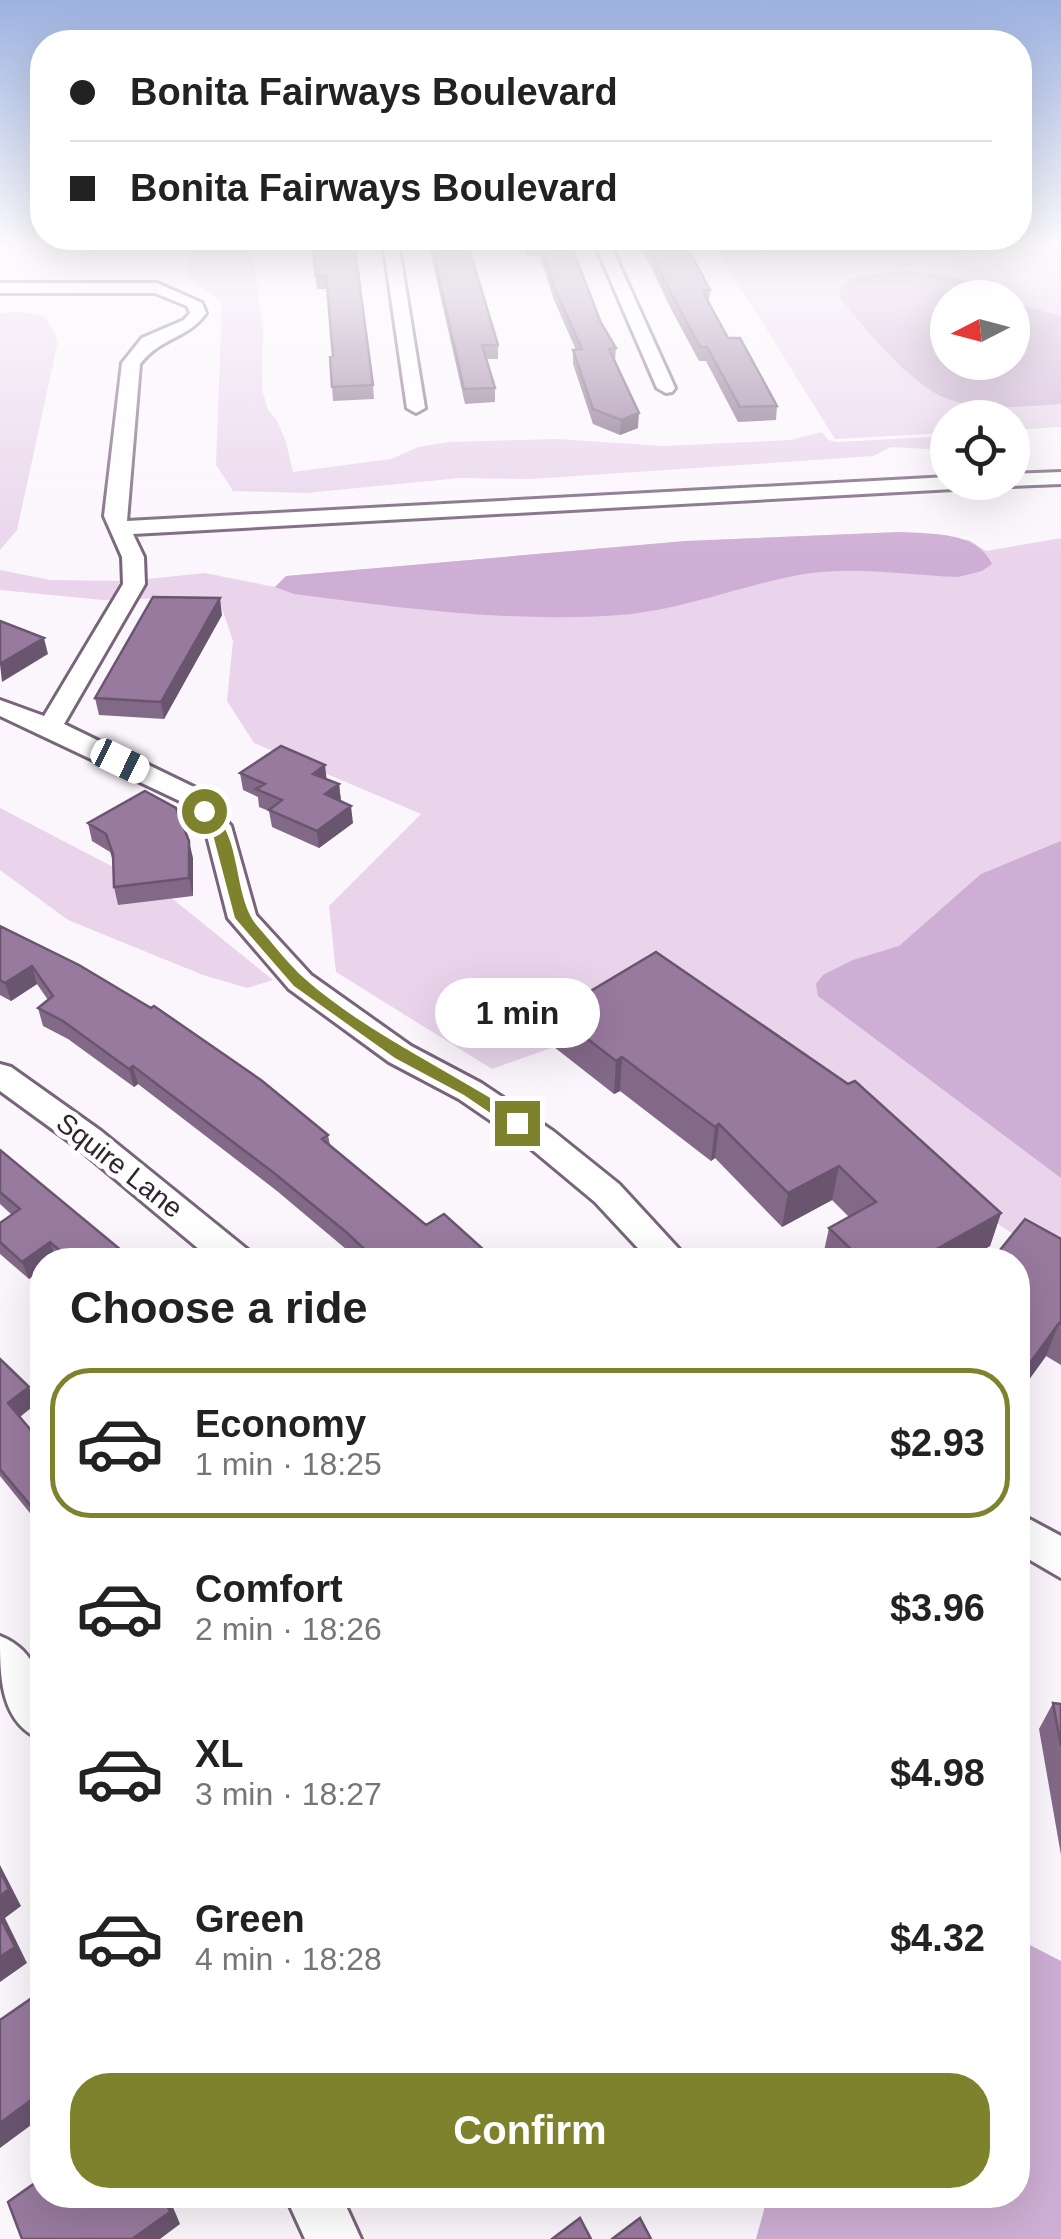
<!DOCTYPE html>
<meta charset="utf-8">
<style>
body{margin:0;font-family:Arial,sans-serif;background:#f6f6f6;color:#222;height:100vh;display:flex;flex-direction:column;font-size:38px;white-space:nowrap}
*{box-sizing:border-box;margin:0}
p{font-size:32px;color:#767676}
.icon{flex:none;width:55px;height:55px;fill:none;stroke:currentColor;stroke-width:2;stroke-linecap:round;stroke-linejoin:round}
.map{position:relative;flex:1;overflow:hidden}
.panel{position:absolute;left:30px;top:1248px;width:1000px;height:960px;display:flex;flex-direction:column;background:#fff;border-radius:40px;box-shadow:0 10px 40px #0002}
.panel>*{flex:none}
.guide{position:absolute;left:30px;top:30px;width:1002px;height:220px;border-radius:40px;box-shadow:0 10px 40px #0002;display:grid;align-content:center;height:220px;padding:0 40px;background:#fff}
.needle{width:65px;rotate:264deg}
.controls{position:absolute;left:930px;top:280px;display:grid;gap:20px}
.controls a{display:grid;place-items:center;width:100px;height:100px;border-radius:50%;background:#fff;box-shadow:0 10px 40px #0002;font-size:50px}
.end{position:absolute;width:45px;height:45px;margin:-22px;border:12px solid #7e822c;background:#fff;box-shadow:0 0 0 5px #fff}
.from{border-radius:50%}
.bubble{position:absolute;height:70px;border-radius:35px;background:#fff;box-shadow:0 10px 40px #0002;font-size:32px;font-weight:600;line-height:70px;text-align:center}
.car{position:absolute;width:30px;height:60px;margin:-30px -15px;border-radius:12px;box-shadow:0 0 8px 2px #0007;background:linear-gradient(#fff 24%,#345 0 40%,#fff 0 76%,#345 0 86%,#fff 0)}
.guide b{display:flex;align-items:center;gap:35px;height:95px;font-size:38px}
.guide b+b{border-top:2px solid #e0e0e0}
.guide i{width:25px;height:25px;background:#222}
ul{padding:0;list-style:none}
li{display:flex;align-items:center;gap:30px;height:150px;margin:0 20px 15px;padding:0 20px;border:5px solid transparent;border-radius:40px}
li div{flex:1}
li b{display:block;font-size:38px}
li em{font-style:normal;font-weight:600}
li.active{border-color:#7e822c}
li>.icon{width:90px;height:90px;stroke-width:1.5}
h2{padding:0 40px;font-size:45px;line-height:120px}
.action{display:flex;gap:20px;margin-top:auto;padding:20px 40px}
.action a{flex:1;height:115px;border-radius:40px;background:#7e822c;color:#fff;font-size:40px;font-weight:600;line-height:115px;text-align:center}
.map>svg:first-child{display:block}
.green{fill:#e9d4ec;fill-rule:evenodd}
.water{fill:#ceaed4}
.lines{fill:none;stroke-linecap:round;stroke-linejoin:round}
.street-casing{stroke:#78647b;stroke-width:6}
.street{fill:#fff;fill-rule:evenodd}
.wall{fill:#836988}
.shaded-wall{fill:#6a556f}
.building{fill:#987a9e;stroke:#6a556f;stroke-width:2.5}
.route{fill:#7e822c}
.labels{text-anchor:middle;stroke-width:10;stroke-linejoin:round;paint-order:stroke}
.street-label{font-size:28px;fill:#2f2630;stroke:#fff}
</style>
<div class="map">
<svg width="1061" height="2239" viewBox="0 0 1061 2239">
<rect width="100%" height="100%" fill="#fbf6fc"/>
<!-- green -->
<path class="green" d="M190,242H251L263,330L262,389L268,410L277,420L286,442L293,472L391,459L418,447L448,442L558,439L664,446L790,440L822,432L828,440L837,442L947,436V450L891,447L873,456L845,458L530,479L460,478L306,493L233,491L216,465L222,303L188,276Z
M712,242H1061V427L1013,430L1012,418H948L947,433L835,439ZM948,298H1012V362H948Z
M23,312L46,317L58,341L17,530L0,550V313Z
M900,532L969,540L986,551L1061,538V1266L847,1123L654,986L554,1047L492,1069L336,972L329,906L421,814L254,743L227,701L233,641L218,597L103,600L0,590V570L50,580L128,581L205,573L275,587L286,576L686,541Z
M0,808L169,896L273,980L247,988L203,975L68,920L0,870Z"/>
<!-- water -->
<path class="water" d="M904,270L962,278L992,297L948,298V362H1012L1013,303L1061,316V404C1023,406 966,414 932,391C897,368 866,330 840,298L841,287L852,278Z
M900,532C932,534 977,531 992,564L982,571L958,577C908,575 849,565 799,575C739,586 682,610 620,615C510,623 403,608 294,594L275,587L286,576L686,541Z
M1061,841V1178L818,996L816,984L823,975L853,960L899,946L981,874Z
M1018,1943H1026L1061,1961V2239H756L768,2195H1018Z"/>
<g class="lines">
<!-- street casing -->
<g class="street-casing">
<path id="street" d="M383,242H398L425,408L416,413L407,408Z
M594,242H609L675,388L672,392L666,393L657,388Z
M0,283H157L202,303L206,313C188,339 162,336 140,364L127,521L948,477V482H982L972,488L133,534L144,557L145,584L64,724L200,790L231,826L256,915L311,975L411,1046L481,1083L553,1131L619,1184L689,1260H649L595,1202L529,1147L459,1099L389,1062L289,989L228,918L205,828L182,802L0,716V700L44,716L123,584L122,557L104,516L122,363L142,338L184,320L190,313L187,306L155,293H0Z
M1061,472V484L1012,486L1004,482H1012V474Z
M0,1064L11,1067L101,1131L248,1250L254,1260H212L77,1147L0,1091Z
M1018,1513L1061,1536V1578L1018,1553Z
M0,1636C47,1655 42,1698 42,1740C0,1723 0,1677 0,1636Z
M285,2195H341L361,2239H305Z"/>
</g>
<!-- street -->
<use href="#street" class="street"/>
</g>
<!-- wall -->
<path class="wall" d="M428,242H467L498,345V359H486L495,388V402L465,404Z
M522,242H570L601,323L616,348L615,361L638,428L620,435L593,424L573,364V350H576L554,300L540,256H527Z
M639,242H685L710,290L709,302L728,338L777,406L776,420L738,422L706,361H699L671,309Z
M312,246H321L373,385L374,399L333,401L330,357L333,356L327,289H317Z
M222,615L164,719L99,715L95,698Z
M240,773L327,779L339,784L341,801L353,823L319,848L272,827L269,811L259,807L258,797L243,790Z
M88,823L193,858V896L118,905L114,887L113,861L110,852L92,841Z
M0,926L328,1135L330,1145L426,1225L484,1260H359L277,1191L138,1084L134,1087L68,1039L43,1026L38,1008L48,1000L37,984L11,1001L0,995Z
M554,1013L1001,1213L990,1246L966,1260H822L829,1228L849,1217L832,1200L782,1227L715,1158L711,1161L620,1091L614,1094L554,1047Z
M0,1150L133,1260H42V1269L29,1279L0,1254V1223L12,1215L0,1204Z
M1061,1239V1365L1046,1356L1018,1395V1260Z
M0,1359L36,1404L20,1417L40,1441L42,1439V1528L0,1476Z
M1053,1703L1061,1704V1855L1039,1729Z"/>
<!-- shaded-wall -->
<path class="shaded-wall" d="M639,413L638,428L620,435L621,420Z
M220,598L222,615L164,719L161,702Z
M44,638L48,654L2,682L0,664Z
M325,765L327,782L313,774Z
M339,784L341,802L325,794Z
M351,806L353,823L319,848L317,831Z
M189,841L193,858V896L189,878Z
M32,966L37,984L11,1001L5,983Z
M622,1057L620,1091L614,1094L616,1061Z
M133,1066L138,1084L134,1087L129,1069Z
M719,1124L715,1158L711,1161L715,1127Z
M839,1166L832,1200L782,1227L788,1193Z
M1001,1213L990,1246L966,1260H917Z
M50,1242L56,1260H42V1269L29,1279L22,1262Z
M484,1250V1260H469Z
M1059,1323L1046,1356L1018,1395V1389L1025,1370Z
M29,1387L36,1404L15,1420L8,1403Z
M42,1508V1527L36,1512Z
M0,1865L21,1906L5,1918L27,1963L0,1982Z
M42,2092V2117L0,2148V2123Z
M163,2195H168L180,2224L160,2239H132Z"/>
<!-- building -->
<path class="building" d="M321,242H354L373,385L332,387L330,357L333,356L326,275L316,276L312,246H322Z
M431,242H467L498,345H482L495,388L464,389Z
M526,242H570L601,323L616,348L609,349L639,413L621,420L593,409L573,350L582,349L554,287L540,242Z
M646,242H685L710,290H703L704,294L728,338H740L777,406L740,407L707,347H700L672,295Z
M153,597L220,598L161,702L95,698Z
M0,621L44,638L0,664Z
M281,746L325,765L313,774L339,784L325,794L351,806L317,831L269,810L282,800L256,789L265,784L240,773Z
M145,791L176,808L189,841V878L114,887L113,854L106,834L88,823Z
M0,926L79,965L151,1008L154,1006L261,1080L328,1135L322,1139L426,1225L444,1214L484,1250L469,1260H376L346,1232L274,1173L133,1066L129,1069L63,1021L38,1008L53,996L32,966L5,983L0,980Z
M656,952L848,1084L855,1081L1001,1213L917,1260H862L829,1228L876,1202L839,1166L788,1193L719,1124L715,1127L622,1057L616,1061L554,1013Z
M0,1150L133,1260H71L50,1242L22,1262L0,1242V1223L20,1209L0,1192Z
M1025,1219L1061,1239V1324L1059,1323L1025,1370L1018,1366V1260H992Z
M0,1359L29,1387L8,1403L40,1441L42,1439V1508L36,1512L0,1469Z
M1053,1703L1061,1704V1746Z
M0,1871L9,1889L0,1896Z
M0,1917L15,1947L0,1957Z
M42,1991V2092L0,2123V2020Z
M42,2178V2195H163L170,2212L132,2239H22L8,2202Z
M580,2218L591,2239H552Z
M640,2218L651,2239H612Z"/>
<!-- sky -->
<linearGradient id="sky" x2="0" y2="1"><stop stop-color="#9db2e0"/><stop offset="0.44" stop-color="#fdfbfe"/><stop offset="1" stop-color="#fdfbfe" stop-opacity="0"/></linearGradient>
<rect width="1061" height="555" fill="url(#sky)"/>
<!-- route -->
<path class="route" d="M204,807C245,828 230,897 259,928C274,945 288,964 305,979C370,1036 452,1071 523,1119V1127H511L464,1095L395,1058L294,986L235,918L211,827L198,811Z"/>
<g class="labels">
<!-- street labels -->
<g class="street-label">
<text transform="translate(120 1165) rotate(38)" y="10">Squire Lane</text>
</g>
</g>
</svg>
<div class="controls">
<a><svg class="needle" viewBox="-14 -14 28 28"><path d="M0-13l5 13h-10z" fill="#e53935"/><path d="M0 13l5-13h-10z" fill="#767676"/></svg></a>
<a><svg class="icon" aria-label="locate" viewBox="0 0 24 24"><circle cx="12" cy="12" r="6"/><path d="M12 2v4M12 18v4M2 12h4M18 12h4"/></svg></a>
</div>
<i class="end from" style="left:204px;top:811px"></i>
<i class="end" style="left:517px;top:1123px"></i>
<div class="bubble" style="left:435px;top:978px;width:165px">1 min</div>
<i class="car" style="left:120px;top:761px;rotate:116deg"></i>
<div class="guide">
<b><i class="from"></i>Bonita Fairways Boulevard</b>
<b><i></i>Bonita Fairways Boulevard</b>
</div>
<section class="panel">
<h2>Choose a ride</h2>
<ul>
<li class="active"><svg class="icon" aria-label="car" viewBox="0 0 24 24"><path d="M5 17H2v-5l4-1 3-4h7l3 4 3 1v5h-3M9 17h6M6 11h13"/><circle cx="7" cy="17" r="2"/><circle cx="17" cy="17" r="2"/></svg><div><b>Economy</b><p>1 min · 18:25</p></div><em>$2.93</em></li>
<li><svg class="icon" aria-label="car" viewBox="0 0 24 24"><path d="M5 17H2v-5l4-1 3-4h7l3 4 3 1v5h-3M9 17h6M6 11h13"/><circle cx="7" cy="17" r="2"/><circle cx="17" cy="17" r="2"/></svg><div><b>Comfort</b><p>2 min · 18:26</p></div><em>$3.96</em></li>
<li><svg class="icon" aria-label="car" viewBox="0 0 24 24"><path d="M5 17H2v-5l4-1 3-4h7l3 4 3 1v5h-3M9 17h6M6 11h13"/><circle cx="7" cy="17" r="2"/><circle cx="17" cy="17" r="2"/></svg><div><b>XL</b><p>3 min · 18:27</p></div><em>$4.98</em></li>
<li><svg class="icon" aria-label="car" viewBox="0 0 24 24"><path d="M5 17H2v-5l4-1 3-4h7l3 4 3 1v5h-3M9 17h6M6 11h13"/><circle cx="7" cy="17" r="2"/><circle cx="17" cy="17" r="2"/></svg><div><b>Green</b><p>4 min · 18:28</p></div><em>$4.32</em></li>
</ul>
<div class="action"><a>Confirm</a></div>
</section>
</div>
